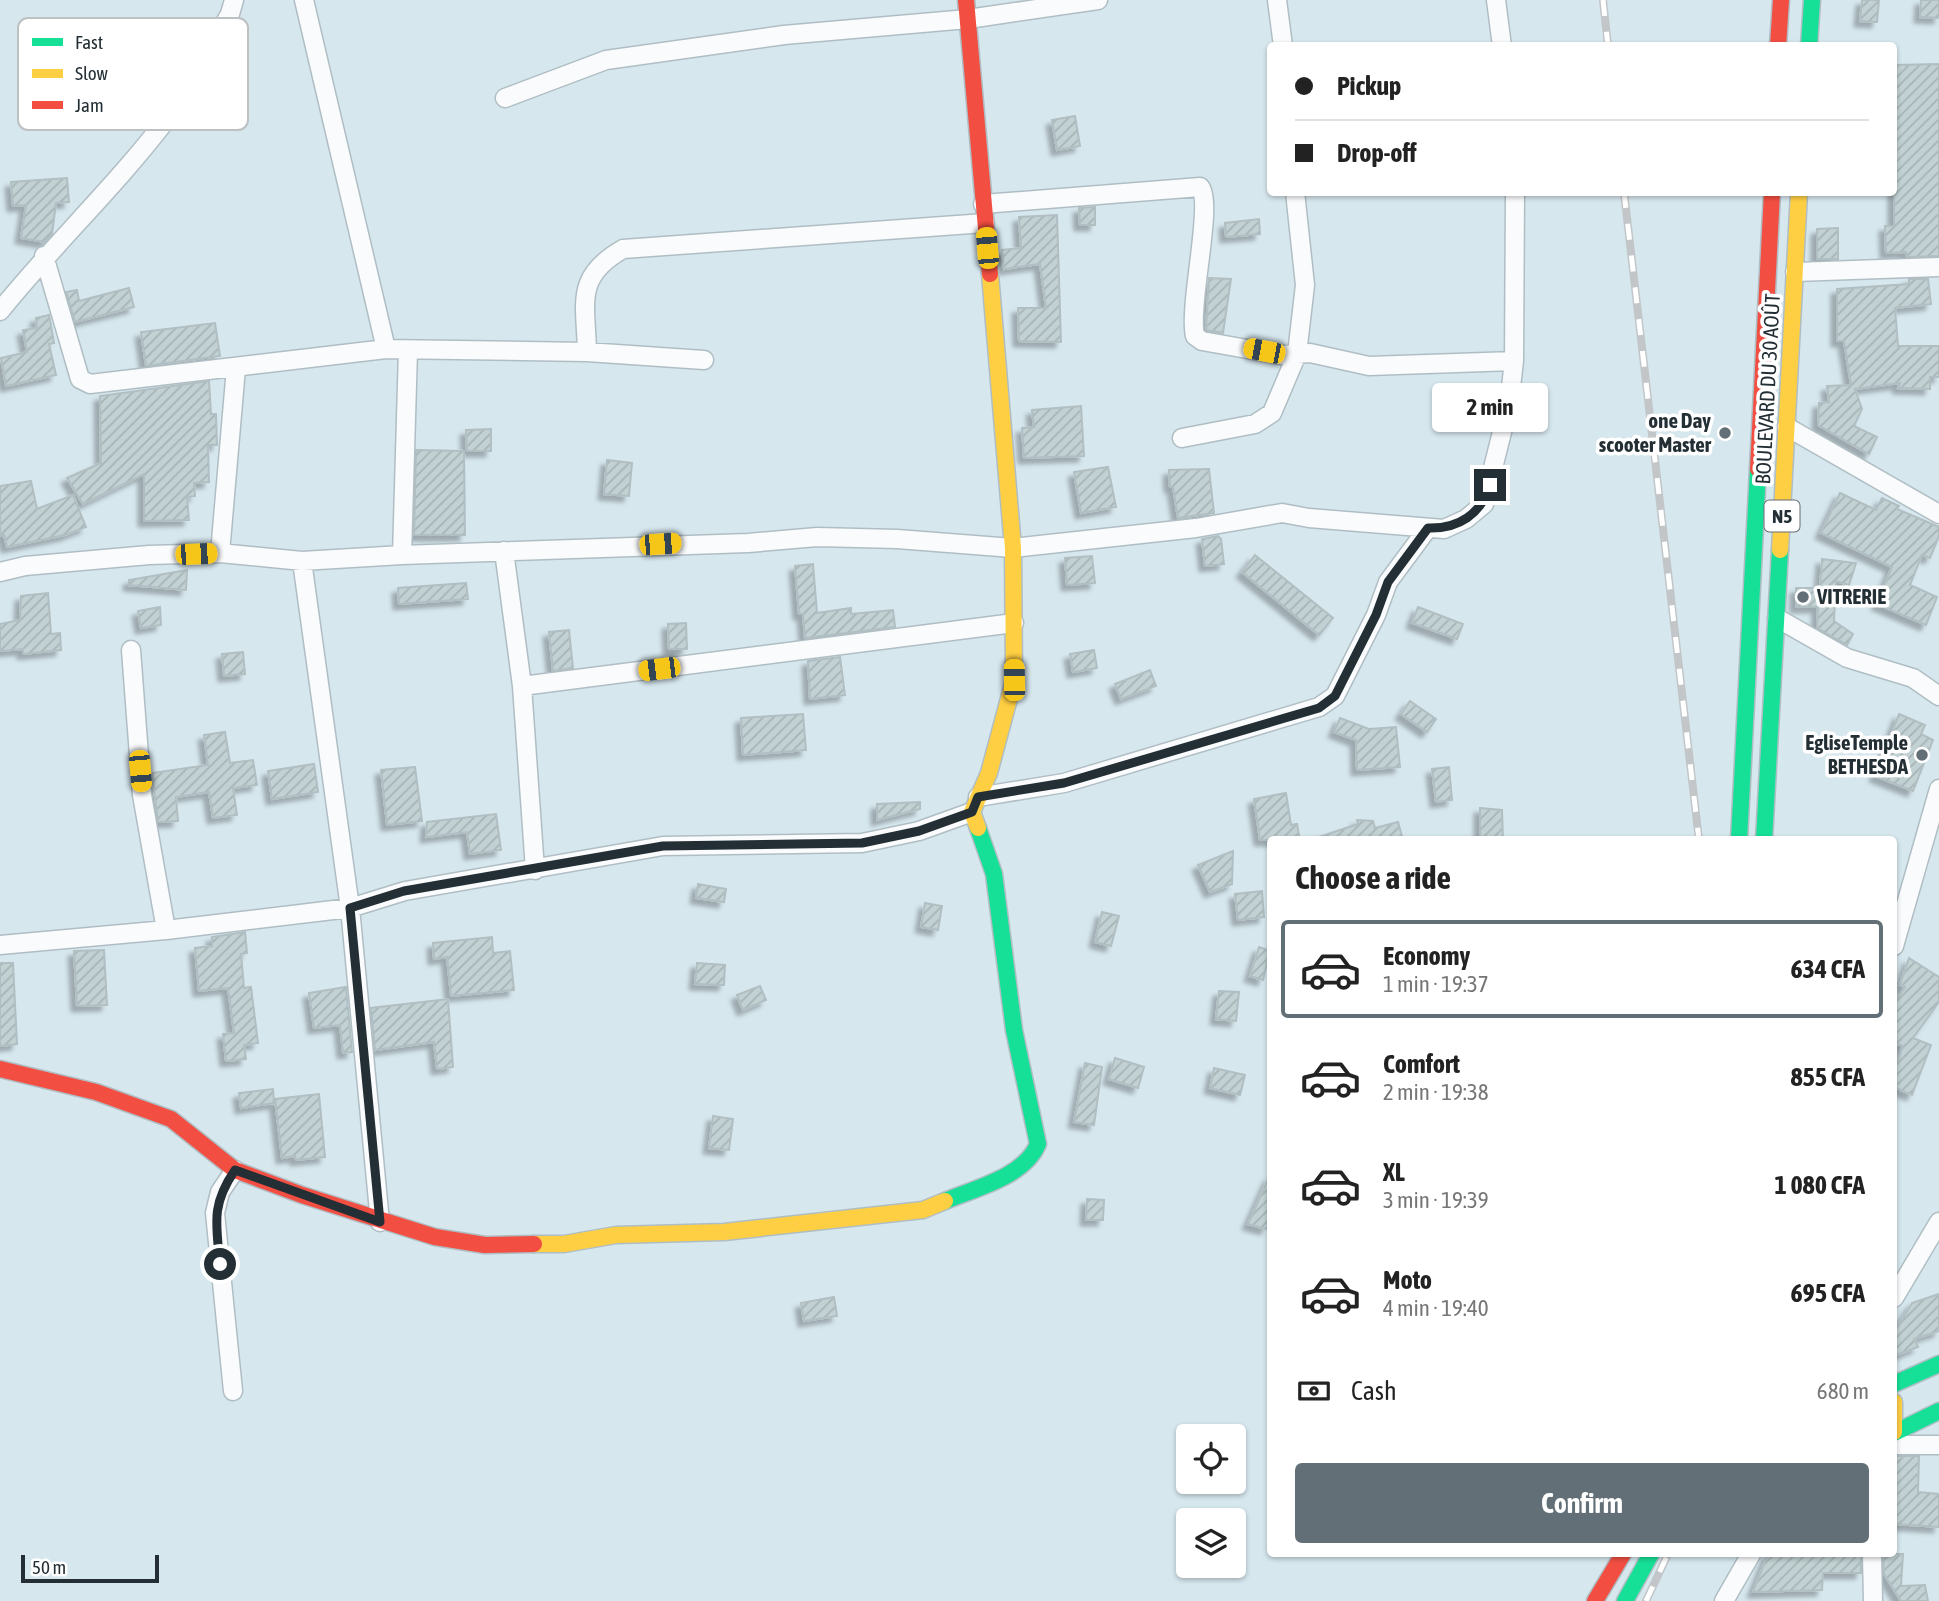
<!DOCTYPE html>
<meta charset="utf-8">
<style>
body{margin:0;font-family:"Asap Condensed",sans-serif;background:#f6f6f6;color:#222;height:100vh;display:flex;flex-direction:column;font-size:26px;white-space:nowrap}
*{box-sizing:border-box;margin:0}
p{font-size:23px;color:#767676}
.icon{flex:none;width:38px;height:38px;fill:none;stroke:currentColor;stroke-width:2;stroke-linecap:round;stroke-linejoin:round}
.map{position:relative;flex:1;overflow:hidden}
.panel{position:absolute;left:1267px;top:836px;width:630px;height:721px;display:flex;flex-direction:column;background:#fff;border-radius:7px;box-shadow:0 2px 5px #0004}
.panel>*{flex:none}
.top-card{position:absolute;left:1267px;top:42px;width:630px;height:154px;border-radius:7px;box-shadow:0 2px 5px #0004;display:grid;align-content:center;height:154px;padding:0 28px;background:#fff}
.buttons{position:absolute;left:1176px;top:1424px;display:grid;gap:14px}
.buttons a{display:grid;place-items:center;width:70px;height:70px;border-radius:7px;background:#fff;box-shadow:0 2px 5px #0004;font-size:35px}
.scale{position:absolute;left:21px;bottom:18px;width:138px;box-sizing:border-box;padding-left:7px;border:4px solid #232f35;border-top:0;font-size:19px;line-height:24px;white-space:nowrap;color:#232f35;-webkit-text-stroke:5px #fff;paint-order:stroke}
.end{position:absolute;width:32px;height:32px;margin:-16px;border:9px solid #232f35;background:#fff;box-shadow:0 0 0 4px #fff}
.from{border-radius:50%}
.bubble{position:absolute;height:49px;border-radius:7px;background:#fff;box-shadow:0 2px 5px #0004;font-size:23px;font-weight:700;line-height:49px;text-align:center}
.car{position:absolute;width:21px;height:42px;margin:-21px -10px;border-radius:9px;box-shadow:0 0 5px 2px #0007;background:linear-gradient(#f5c518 24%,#345 0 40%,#f5c518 0 76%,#345 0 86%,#f5c518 0)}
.top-card b{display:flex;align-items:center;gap:24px;height:66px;font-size:26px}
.top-card b+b{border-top:2px solid #e0e0e0}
.top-card i{width:18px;height:18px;background:#222}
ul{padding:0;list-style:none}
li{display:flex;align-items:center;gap:21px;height:98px;margin:0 14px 10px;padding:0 14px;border:4px solid transparent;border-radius:7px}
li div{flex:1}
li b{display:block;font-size:26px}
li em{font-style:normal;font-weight:700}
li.active{border-color:#626f76}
li>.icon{width:63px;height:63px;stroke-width:1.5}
h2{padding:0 28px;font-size:32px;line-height:84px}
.pay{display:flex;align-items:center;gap:18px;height:77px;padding:0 28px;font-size:26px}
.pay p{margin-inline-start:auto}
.button{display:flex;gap:14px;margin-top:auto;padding:14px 28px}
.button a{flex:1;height:80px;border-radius:7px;background:#626f76;color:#fff;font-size:28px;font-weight:700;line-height:80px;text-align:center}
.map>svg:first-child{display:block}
.building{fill:url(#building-hatch);stroke:#b1bfc3;stroke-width:2;filter:url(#shadow)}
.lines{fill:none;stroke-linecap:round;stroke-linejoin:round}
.street-casing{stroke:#b0bec4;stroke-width:21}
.fast-casing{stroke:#b0bec4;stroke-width:19}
.slow-casing{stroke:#b0bec4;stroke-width:19}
.jam-casing{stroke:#b0bec4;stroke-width:19}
.street{stroke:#f9fbfc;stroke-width:18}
.fast{stroke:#16e098;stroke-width:16}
.slow{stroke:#ffcf43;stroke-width:16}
.jam{stroke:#f24e42;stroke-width:16}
.rail-casing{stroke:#c2c6c8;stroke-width:8}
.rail{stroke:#fff;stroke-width:5;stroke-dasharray:16;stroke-linecap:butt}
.route{stroke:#232f35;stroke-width:9}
.poi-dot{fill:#626f76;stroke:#fff;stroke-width:2.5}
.labels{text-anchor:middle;stroke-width:7;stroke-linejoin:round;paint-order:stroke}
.shield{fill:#fff;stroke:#656d72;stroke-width:2}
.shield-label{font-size:19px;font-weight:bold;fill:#232f35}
.street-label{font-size:21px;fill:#232f35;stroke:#fff}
.poi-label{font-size:21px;font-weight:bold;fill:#232f35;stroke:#fff;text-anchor:end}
.key{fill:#fff;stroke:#bdc1c2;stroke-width:2}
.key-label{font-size:19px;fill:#232f35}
</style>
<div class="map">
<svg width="1939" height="1601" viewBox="0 0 1939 1601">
<defs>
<pattern id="building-hatch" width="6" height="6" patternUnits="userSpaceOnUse" patternTransform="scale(1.75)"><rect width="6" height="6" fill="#c2d1d3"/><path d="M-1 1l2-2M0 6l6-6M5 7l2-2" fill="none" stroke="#a6b4b6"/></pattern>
<filter id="shadow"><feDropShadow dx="-5.5" dy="5.5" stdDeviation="2" flood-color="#0004"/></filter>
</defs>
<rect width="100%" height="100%" fill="#d6e7ee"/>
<!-- building -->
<path class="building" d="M1862,0H1879L1877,22L1860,21Z
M1921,0H1939V18L1920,17Z
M1939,64V256L1907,257L1906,252L1886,253L1885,226H1894V65Z
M1075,116L1080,146L1057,150L1052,120Z
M67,178L69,202L56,203L52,234L45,242L21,238L26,205L13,206L11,182Z
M1095,207V225H1080L1079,208Z
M1057,215L1061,342L1019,341L1018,308H1046L1040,264L1004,269L1002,250L1021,248L1019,217Z
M1259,219L1260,234L1226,237L1225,223Z
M1838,228V259H1817V229Z
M1209,278L1231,279L1223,333L1206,330Z
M1909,279H1928L1931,304L1895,308L1898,346H1939V377H1930V389L1898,388L1900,383L1855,389L1862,409L1854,426L1877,437L1869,454L1818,425L1819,403L1829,402L1827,386L1851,385L1844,341H1837V289L1909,284Z
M129,288L134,307L75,322L66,292L77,290L79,301Z
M49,315L54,343L49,344L56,375L6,386L1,358L27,352L23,330L37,328L36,318Z
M215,323L220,356L146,366L141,332Z
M209,381L211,414H216L217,445H208L209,482L194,483L195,496L187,497L189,520L144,521V474L83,504L67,478L101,463L100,396Z
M1081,406L1084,456L1024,458L1022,428L1034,427L1032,410Z
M491,429V451H467L466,430Z
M416,450L464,451L465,535H414Z
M607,460L632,463L629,496L604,494Z
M1108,467L1116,507L1081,513L1074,472Z
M1209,469L1214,513L1178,518L1173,487H1170L1169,470Z
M31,481L37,509L73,495L86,527L65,535L7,547L4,535L0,536V486Z
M1840,493L1876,510L1882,498L1899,506L1897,509L1939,527V536L1930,558L1922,555L1910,585L1937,597L1926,625L1877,604L1892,567L1821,533Z
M1218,536L1221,539L1224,564L1205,566L1202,539Z
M1255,555L1333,618L1319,635L1242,572Z
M1092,556L1095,583L1067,585L1065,558Z
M1822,559L1856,563L1849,585L1836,581L1834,621L1853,634L1847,645L1817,628L1818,607H1796V588H1820Z
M813,564L817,613L851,608V614L893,610L895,627L805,638L803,614H799L795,566Z
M187,570L186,590L129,585V580Z
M466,583L468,599L399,604L398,588Z
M48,593L51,634L60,633L61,650L23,654V649L0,651V624L20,620L21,596Z
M160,607L161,625L141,628L138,611Z
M1418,607L1463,624L1457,639L1412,623Z
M686,623L687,649H669L668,624Z
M569,630L573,668L553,671L549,632Z
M1094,650L1097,668L1073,672L1070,654Z
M243,652L245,674L224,676L222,654Z
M840,657L845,695L810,699L808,661Z
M1150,670L1156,686L1121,699L1115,684Z
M1410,701L1436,719L1427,732L1401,714Z
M803,714L806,750L743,755L741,718Z
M1899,714L1925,725L1921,734L1933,740L1913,791L1875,776Z
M1340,718L1369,729L1396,727L1400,767L1357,770L1356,740L1334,732Z
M225,732L230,763L253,760L257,785L233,788L237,815L213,818L209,792L176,797L178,821L158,822L152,773L208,765L204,735Z
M314,764L318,792L272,799L268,771Z
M415,767L422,821L387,825L381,770Z
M1449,767L1452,800L1436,802L1432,769Z
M1286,793L1291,825L1297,824L1300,840H1260L1254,799Z
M920,802V809L877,820V804Z
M1480,808L1502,810L1503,840H1480Z
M496,814L501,850L470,854L467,832L426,837L427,822Z
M1357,820L1373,821L1375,828L1398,822L1402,836L1387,840H1319V837L1358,824Z
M1233,851L1232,884L1210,892L1198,865Z
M698,884L726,889L724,902L696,898Z
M1262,891L1264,917L1238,920L1235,894Z
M925,903L942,906L938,930L921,927Z
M1102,912L1119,916L1111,946L1095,942Z
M245,932L247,953L241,954L244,988L251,987L258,1043L244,1045L246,1059L226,1061L223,1034L234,1033L228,988L199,991L195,948L212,946V937Z
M492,937L493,953L510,951L514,990L451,996L447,957L434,959L433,943Z
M1259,947L1270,951L1263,980L1250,976Z
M104,950L107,1005L77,1006L74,951Z
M1909,958L1939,977V1002L1913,1038L1931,1045L1912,1095L1894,1087V1070L1903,1046L1894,1043V1004L1905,987L1900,985Z
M0,963H13L17,1044L0,1046Z
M697,963L725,965L724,985L695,984Z
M760,986L766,1000L743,1010L737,995Z
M346,987L352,1052L343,1053L340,1025L314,1028L309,993Z
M1219,991L1239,992L1236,1021L1216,1019Z
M448,999L453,1067L437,1069L434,1042L375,1050L371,1008Z
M1115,1058L1144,1067L1138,1088L1109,1079Z
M1085,1063L1102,1067L1094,1125L1074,1122Z
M1214,1068L1245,1075L1240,1095L1210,1088Z
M273,1089L274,1103L241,1108L239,1093Z
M319,1094L325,1157L296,1160L295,1156L282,1158L275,1099Z
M713,1116L733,1119L729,1150L709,1148Z
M1270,1175V1219L1266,1229L1248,1224Z
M1087,1199L1104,1200L1103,1220H1086Z
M1939,1294V1331L1914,1339L1918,1347L1894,1356V1333L1912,1303Z
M834,1297L837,1316L804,1321L801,1303Z
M1894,1456H1919L1918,1492L1939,1494V1527L1894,1524Z
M1768,1554H1861V1573H1823L1822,1590L1753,1592Z
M1883,1554H1903L1901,1586L1925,1585L1928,1601H1901L1884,1574Z"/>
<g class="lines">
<!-- street casing -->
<g class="street-casing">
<path id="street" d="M304,0L386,349
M1277,0L1283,46
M1496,0L1502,46
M505,98L606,60L784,35L968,19L1098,0
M983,204L1200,187C1214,203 1188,304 1195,336L1202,341L1281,355L1297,354L1305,285L1295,192
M44,256L80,379L90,384L386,349L587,352L704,360
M1795,272L1939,267
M0,311C54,244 117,185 169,116C192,84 210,48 230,14L234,0
M587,352C586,303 574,277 623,249L985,223
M1787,427L1939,514
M1182,438L1255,424L1272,413L1297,354L1310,353L1369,366L1514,361
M504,551L522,686L535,870
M220,553L236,368
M402,555L408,350
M302,561L350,908L380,1222
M0,572L25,566L149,555L220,553L302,561L402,555L748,543L817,537L897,539L1013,548L1196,528L1282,513L1309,518L1444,529L1466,519L1484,504L1509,404L1514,361L1515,192
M1777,618L1847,658L1913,678L1939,696
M131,650L142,795L166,930
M522,686L1014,623
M978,797L1064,783L1319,707L1335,696L1376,615L1388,582L1428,528
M0,945L166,930L350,908L405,891L663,846L862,843L919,831L972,812
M1894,946L1939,789
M1894,1298L1939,1222
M233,1391L215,1213L220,1192L235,1170
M1894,1445H1939
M1872,1554L1873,1601
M1724,1601L1751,1554"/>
</g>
<!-- fast casing -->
<g class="fast-casing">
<path id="fast" d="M1809,46L1812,0
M1739,840L1758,469
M1764,840L1780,550
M945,1201C976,1188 1024,1177 1038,1144L1014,1030L994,874L978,828
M1894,1384L1939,1364
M1894,1433L1939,1411
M1625,1601L1651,1554"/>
</g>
<!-- slow casing -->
<g class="slow-casing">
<path id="slow" d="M1780,550L1799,192
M978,828L972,812L989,773L1014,680L1013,548L990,274
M534,1244H564L616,1235L724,1232L923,1210L945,1201
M1894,1402V1432"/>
</g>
<!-- jam casing -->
<g class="jam-casing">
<path id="jam" d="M966,0L990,274
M1778,46L1781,0
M1758,469L1772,192
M0,1069L96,1092L171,1119L235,1170L302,1195L435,1237L485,1245L534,1244
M1595,1601L1623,1554"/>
</g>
<!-- street -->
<use href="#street" class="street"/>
<!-- fast -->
<use href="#fast" class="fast"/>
<!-- slow -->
<use href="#slow" class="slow"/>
<!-- jam -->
<use href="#jam" class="jam"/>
<!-- rail casing -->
<g class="rail-casing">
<path id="rail" d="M1603,0L1608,46
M1624,192L1699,840
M1646,1601L1668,1554"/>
</g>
<!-- rail -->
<use href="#rail" class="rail"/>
</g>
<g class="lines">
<!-- route -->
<path class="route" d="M220,1264C216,1223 211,1205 235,1170L380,1222L350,908L404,891L663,846L862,843L919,831L972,812L978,797L1064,783L1319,708L1335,696L1376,615L1388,582L1428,528C1459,529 1481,514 1490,485"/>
</g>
<!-- markers -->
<g class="poi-dot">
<circle cx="1725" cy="433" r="7"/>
<circle cx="1803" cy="597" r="7"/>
<circle cx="1922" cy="755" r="7"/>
</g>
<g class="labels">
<!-- shield labels -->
<rect class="shield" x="1764.5" y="500.5" width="35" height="31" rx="5"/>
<g class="shield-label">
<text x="1782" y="523">N5</text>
</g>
<!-- street labels -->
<g class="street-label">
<text transform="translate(1768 389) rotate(-87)" y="7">BOULEVARD DU 30 AOÛT</text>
</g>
<!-- poi labels -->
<g class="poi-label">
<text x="1711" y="428">one Day<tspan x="1711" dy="24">scooter Master</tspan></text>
<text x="1817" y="604" text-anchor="start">VITRERIE</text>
<text x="1908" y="750">EgliseTemple<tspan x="1908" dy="24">BETHESDA</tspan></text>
</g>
</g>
<!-- legend -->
<rect x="18" y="18" width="230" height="112" rx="10" class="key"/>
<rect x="32" y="38" width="31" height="8" fill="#16e098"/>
<rect x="32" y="69" width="31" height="9" fill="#ffcf43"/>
<rect x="32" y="101" width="31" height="8" fill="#f24e42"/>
<g class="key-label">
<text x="75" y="49">Fast</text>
<text x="75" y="80">Slow</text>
<text x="75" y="112">Jam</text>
</g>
</svg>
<div class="buttons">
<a><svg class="icon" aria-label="locate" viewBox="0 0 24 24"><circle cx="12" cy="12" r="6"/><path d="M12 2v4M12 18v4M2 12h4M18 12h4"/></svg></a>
<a><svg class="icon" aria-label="layers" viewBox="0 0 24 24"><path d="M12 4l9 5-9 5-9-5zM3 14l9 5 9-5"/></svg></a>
</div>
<div class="scale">50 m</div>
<i class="end from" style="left:220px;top:1264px"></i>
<i class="end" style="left:1490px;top:485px"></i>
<div class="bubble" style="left:1432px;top:383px;width:116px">2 min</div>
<i class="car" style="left:987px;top:248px;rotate:355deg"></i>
<i class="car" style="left:1264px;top:351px;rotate:281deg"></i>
<i class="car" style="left:660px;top:544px;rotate:86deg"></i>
<i class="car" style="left:196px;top:554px;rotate:88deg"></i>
<i class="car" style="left:659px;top:669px;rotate:263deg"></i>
<i class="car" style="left:1014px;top:680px;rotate:359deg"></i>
<i class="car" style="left:140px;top:771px;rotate:175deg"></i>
<div class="top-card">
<b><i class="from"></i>Pickup</b>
<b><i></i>Drop-off</b>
</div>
<section class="panel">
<h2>Choose a ride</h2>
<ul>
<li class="active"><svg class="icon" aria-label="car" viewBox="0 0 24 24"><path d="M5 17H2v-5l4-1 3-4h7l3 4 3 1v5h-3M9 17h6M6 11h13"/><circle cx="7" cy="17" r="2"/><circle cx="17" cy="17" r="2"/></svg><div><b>Economy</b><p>1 min · 19:37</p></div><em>634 CFA</em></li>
<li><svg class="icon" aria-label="car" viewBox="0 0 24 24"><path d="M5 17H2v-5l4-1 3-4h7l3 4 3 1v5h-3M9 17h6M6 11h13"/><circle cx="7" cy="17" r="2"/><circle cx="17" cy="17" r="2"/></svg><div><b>Comfort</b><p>2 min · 19:38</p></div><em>855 CFA</em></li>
<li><svg class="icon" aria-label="car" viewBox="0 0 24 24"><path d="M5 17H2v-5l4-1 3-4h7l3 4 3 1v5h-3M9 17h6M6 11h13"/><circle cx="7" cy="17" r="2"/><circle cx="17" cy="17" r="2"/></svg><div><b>XL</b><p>3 min · 19:39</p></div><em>1 080 CFA</em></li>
<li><svg class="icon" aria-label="car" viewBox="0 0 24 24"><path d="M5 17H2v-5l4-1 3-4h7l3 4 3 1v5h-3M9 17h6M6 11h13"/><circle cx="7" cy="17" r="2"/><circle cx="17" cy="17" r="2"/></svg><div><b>Moto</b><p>4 min · 19:40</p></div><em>695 CFA</em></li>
</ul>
<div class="pay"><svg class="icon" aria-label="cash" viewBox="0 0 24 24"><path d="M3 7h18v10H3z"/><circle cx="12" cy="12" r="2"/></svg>Cash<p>680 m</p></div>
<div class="button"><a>Confirm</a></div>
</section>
</div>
